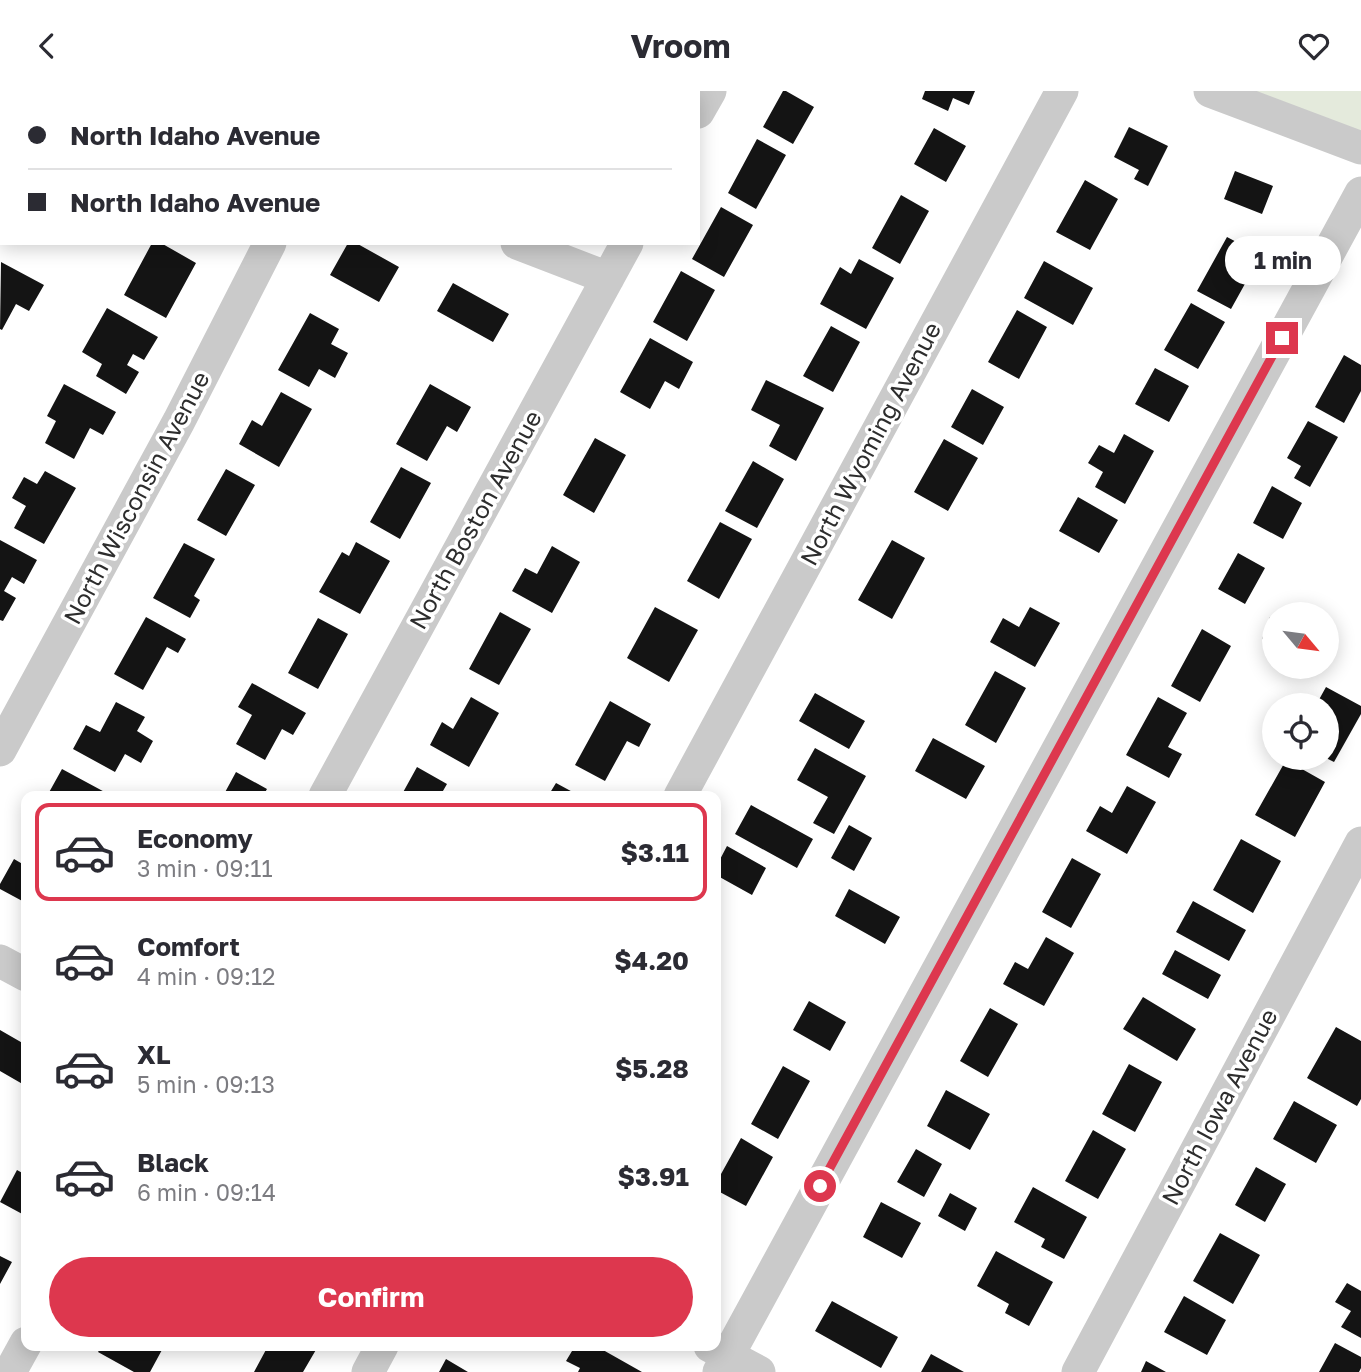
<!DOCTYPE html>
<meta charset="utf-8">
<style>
body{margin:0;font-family:"Golos Text",sans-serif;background:#f2f2f3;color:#2b2b33;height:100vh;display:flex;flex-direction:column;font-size:26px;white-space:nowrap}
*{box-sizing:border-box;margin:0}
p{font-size:23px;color:#7c7c81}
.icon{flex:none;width:38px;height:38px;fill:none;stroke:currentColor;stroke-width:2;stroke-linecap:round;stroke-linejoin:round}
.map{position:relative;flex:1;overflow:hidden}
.sheet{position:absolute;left:21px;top:700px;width:700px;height:560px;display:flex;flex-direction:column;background:#fff;border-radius:14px;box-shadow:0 4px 18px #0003}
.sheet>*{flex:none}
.banner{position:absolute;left:0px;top:0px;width:700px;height:154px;box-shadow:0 4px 18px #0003;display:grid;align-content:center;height:154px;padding:0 28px;background:#fff}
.needle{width:46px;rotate:119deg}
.controls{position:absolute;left:1262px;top:511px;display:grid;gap:14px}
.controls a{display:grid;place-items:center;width:77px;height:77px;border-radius:50%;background:#fff;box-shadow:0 4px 18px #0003;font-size:35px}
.end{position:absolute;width:32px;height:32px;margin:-16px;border:9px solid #dd374e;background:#fff;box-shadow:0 0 0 4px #fff}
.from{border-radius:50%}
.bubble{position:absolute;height:49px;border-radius:24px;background:#fff;box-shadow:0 4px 18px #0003;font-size:23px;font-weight:700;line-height:49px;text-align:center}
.banner b{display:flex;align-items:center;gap:24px;height:66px;font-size:26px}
.banner b+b{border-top:2px solid #e1e1e2}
.banner i{width:18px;height:18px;background:#2b2b33}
ul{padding:12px 0 0;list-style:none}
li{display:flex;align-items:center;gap:21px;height:98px;margin:0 14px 10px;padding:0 14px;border:4px solid transparent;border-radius:14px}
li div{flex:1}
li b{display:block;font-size:26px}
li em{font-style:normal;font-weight:700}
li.on{border-color:#dd374e}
li>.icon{width:63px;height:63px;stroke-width:1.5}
.primary-button{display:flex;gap:14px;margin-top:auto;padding:14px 28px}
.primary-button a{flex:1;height:80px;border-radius:42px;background:#dd374e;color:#fff;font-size:28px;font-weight:700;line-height:80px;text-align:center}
header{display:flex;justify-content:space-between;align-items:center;height:91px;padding:0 28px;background:#fff;font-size:32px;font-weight:700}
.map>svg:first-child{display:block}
.green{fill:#e4eadc}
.building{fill:#141414}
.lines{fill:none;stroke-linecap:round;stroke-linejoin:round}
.minor{stroke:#cacaca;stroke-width:33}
.route{stroke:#dd374e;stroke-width:9}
.labels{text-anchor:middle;stroke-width:7;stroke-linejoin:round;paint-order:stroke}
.street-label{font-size:24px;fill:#2d2d2d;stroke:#fff}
</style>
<header><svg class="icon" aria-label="back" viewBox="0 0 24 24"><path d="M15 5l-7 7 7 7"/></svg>Vroom<svg class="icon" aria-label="heart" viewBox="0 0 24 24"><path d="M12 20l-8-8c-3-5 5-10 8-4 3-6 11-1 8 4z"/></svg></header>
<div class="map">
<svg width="1361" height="1281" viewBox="0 0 1361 1281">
<rect width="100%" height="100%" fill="#fff"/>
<!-- green -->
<path class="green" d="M1224,0H1361V53Z"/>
<!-- building -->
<path class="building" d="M783,0H786L814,16L793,53L763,36Z
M925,0H975L969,14L953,7L948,20L922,8Z
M1129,36L1168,55L1148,95L1134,88L1139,79L1114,66Z
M934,37L966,55L946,91L914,73Z
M757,48L786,64L756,118L728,102Z
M1235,80L1273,95L1262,123L1224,108Z
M1085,89L1118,108L1090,159L1056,141Z
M901,104L929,120L900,173L872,157Z
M721,116L753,134L724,186L692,168Z
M1227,146L1261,164L1231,218L1197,200Z
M152,152H161L196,172L166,227L124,204Z
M348,152H356L399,176L379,211L330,184Z
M859,168L894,187L866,238L820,213L840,176L851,183Z
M1044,170L1093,197L1073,234L1024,207Z
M1,171L44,194L29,220L16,213L2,239L0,238Z
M681,180L715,199L687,250L653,231Z
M453,192L509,223L493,251L437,220Z
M1191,212L1225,231L1198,278L1164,259Z
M107,217L158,246L144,269L133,263L127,274L139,281L126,303L96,285L102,273L82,261Z
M1017,219L1047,236L1019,288L988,271Z
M310,222L339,238L331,253L348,262L335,287L319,278L309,296L278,279Z
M831,235L860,251L833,301L803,285Z
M650,247L693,271L679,298L665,290L650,318L620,301Z
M1344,264L1361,274V300L1344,332L1315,316Z
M1155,277L1189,295L1169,331L1135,313Z
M766,289L824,317L796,370L769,355L780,334L751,319Z
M64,293L116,321L103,344L90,337L74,368L45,352L56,330L47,325Z
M430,293L471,316L457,341L447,335L427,370L396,353Z
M972,298L1004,316L983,354L951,336Z
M281,301L312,318L279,376L239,353L252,329L262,335Z
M1308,330L1338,346L1310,396L1294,387L1301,375L1287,367Z
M1124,343L1154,360L1125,413L1095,396L1103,381L1088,372L1099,354L1114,362Z
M595,347L626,364L594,422L563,404Z
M944,348L978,367L948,420L914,401Z
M753,370L784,388L757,437L725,420Z
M401,376L431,392L400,448L370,431Z
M226,378L255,394L226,445L197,429Z
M45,380L76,397L44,453L14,437L26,415L12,407L24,386L37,393Z
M1272,395L1302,412L1283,448L1253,432Z
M1078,406L1118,429L1099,462L1059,440Z
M720,431L752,448L719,508L687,490Z
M0,449L37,469L24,493L12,486L4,500L16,507L3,530L0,529Z
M892,449L925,467L892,528L858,509Z
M356,451L390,470L360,523L319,501L342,461L349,465Z
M184,452L215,468L194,505L200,509L190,527L153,507Z
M552,455L580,471L552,522L512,500L525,477L537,483Z
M1238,462L1265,477L1245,513L1218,498Z
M655,516L698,539L669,591L627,567Z
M1030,516L1060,532L1035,576L990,551L1003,527L1019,536Z
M500,521L531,538L499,594L469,578Z
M146,526L186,548L178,562L167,556L143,599L114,583Z
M1270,526L1274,528V553L1262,548Z
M318,527L348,543L318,598L288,582Z
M1202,538L1231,555L1200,611L1171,595Z
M995,580L1026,597L996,652L965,634Z
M252,592L306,622L293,644L282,638L265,669L236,653L252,624L238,616Z
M1326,596L1361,615V623L1334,671L1326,667V614H1316Z
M815,602L865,630L849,658L799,630Z
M471,606L499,622L469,676L430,654L442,631L453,638Z
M1158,606L1187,622L1168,656L1182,663L1169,687L1126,664Z
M610,610L651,633L639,656L627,650L605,690L575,674Z
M116,611L145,626L137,640L153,650L141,672L125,663L115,681L73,658L86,634L100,641Z
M933,647L985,675L966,708L915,680Z
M815,657L866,685L834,743L813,732L828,706L797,689Z
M1286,669L1325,691L1295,746L1255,724Z
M417,676L447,693L440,705H401Z
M62,678L112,705H47Z
M236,681L267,698L263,705H223Z
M556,692L580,705H548Z
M1127,695L1156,711L1127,763L1086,740L1100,715L1112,722Z
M751,714L813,748L797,777L735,743Z
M849,734L872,747L854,780L831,767Z
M1241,748L1281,770L1253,822L1213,799Z
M727,755L766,777L752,804L716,784V776Z
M1072,767L1101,783L1071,837L1042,821Z
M14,768L26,775V812L0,798V793Z
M849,798L900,826L885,853L835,825Z
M1193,810L1246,839L1229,870L1176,841Z
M1046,846L1074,862L1044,915L1003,893L1015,871L1028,878Z
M1175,859L1221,884L1208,908L1162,883Z
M1143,906L1196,938L1177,970L1123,938Z
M809,910L846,931L830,960L793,939Z
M990,917L1018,933L988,986L960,970Z
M1336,936L1361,950V1008L1357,1015L1307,987Z
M0,939L26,954V995L0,980Z
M1129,973L1162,991L1135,1041L1102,1023Z
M783,975L810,990L778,1048L751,1033Z
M946,999L990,1023L970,1059L927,1035Z
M1294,1010L1337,1034L1316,1072L1273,1048Z
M1093,1039L1126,1058L1098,1108L1065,1090Z
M741,1047L773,1066L746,1115L716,1099V1092Z
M916,1058L942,1073L924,1106L897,1091Z
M1256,1076L1286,1093L1265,1131L1235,1114Z
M17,1079L26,1084V1125L0,1111Z
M1033,1096L1087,1126L1064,1168L1041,1156L1045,1148L1014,1131Z
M950,1102L977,1117L965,1140L938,1125Z
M881,1111L921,1132L902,1167L863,1146Z
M1220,1142L1260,1164L1233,1213L1193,1190Z
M996,1160L1053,1191L1029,1235L1005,1222L1009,1213L977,1195Z
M0,1165L12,1171L0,1193Z
M1347,1192L1361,1200V1247L1341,1236L1351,1220L1335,1211Z
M1184,1205L1226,1229L1207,1264L1164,1241Z
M832,1210L898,1246L881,1277L815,1240Z
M1335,1252L1361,1266V1277L1359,1281H1319Z
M102,1255H159L163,1257L150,1281H134L98,1261Z
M268,1255H313L317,1257L303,1281H254Z
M575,1255H596L642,1281H578L580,1277L566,1270Z
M931,1263L964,1281H921Z
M446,1268L468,1281H439Z
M1146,1270L1166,1281H1141Z"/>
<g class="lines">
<!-- minor -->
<path class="minor" d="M1210,0L1361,57
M332,2L333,0
M698,21L710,0
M517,152L608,187
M0,659L179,330L270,152
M325,705L627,152
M680,705L1062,0
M0,870L26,884
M710,1255L759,1281
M10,1281L26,1252
M368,1281L382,1255
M719,1281L1361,102
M1078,1281L1361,752"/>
</g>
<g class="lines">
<!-- route -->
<path class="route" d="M820,1095L1282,247"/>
</g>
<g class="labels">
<!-- street labels -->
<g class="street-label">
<text transform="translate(871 353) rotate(-62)" y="8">North Wyoming Avenue</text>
<text transform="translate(137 407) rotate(-62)" y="8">North Wisconsin Avenue</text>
<text transform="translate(476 429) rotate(-61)" y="8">North Boston Avenue</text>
<text transform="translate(1220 1016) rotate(-62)" y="8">North Iowa Avenue</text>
</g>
</g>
</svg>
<div class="controls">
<a><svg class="needle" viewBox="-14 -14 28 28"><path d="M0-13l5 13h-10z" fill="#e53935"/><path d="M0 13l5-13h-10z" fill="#7c7c81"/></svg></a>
<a><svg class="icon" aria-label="locate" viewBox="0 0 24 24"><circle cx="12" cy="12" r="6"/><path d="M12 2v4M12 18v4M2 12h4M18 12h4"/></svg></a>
</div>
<i class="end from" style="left:820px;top:1095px"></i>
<i class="end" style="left:1282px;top:247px"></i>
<div class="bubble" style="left:1225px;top:145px;width:116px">1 min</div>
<div class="banner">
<b><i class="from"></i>North Idaho Avenue</b>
<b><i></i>North Idaho Avenue</b>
</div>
<section class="sheet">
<ul>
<li class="on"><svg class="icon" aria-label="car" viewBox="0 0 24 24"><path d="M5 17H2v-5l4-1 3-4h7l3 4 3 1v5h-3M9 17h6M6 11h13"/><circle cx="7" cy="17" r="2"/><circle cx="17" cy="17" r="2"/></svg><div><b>Economy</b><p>3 min · 09:11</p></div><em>$3.11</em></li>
<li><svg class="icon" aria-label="car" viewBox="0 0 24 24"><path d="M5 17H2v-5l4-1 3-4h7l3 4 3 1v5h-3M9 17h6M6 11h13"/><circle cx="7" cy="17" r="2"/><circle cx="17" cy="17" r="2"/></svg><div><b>Comfort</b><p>4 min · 09:12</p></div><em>$4.20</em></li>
<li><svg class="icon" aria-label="car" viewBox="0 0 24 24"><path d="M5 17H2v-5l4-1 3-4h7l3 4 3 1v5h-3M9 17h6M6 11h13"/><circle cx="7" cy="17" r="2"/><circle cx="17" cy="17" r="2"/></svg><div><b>XL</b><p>5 min · 09:13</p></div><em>$5.28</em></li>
<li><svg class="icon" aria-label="car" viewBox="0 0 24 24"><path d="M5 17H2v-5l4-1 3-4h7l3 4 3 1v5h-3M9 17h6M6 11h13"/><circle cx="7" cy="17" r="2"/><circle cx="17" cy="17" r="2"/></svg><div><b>Black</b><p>6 min · 09:14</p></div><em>$3.91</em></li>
</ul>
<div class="primary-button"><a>Confirm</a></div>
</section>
</div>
